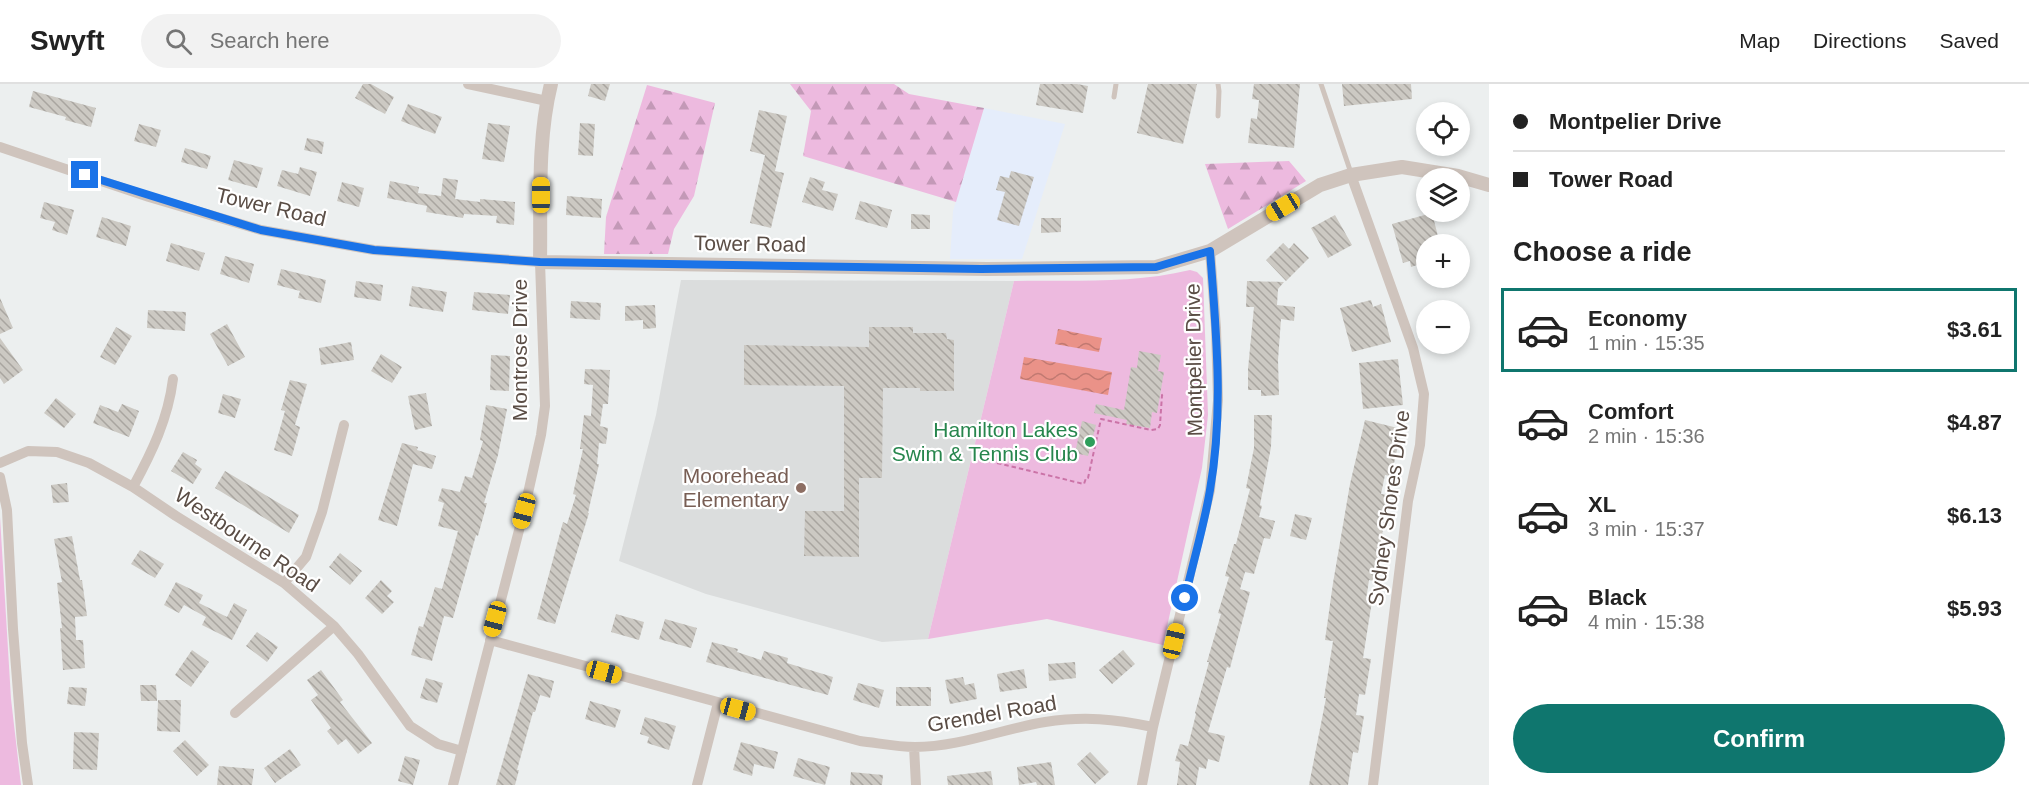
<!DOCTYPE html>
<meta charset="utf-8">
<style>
body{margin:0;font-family:Helvetica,sans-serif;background:#f2f2f2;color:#222;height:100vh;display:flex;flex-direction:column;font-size:22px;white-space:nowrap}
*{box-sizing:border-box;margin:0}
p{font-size:20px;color:#767676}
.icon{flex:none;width:33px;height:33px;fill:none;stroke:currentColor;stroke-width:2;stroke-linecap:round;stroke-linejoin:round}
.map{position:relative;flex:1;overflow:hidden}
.details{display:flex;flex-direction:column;background:#fff;width:540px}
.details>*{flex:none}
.hud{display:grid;align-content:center;height:132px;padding:0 24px;background:#fff}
.fabs{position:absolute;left:1416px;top:18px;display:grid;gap:12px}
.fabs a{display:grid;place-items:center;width:54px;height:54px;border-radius:50%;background:#fff;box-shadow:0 3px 9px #0003;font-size:30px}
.end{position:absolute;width:27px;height:27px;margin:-14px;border:8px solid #1a73e8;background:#fff;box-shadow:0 0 0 3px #fff}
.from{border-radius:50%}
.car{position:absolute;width:18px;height:36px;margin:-18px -9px;border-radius:8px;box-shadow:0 0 4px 2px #0007;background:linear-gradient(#f5c518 24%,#345 0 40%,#f5c518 0 76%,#345 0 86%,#f5c518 0)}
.hud b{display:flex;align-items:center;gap:21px;height:57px;font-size:22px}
.hud b+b{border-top:2px solid #e0e0e0}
.hud i{width:15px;height:15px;background:#222}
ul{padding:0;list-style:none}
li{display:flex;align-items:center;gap:18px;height:84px;margin:0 12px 9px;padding:0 12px;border:3px solid transparent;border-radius:0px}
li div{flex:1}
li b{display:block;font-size:22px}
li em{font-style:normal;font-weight:700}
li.current{border-color:#0f766e}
li>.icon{width:54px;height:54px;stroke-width:1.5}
h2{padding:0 24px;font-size:27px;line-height:72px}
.action{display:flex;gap:12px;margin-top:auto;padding:12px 24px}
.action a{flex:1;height:69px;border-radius:36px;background:#0f766e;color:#fff;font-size:24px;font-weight:700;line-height:69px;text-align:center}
header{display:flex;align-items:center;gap:36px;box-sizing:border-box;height:84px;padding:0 30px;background:#fff;border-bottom:2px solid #e0e0e0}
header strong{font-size:28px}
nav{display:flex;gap:33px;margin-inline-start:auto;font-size:21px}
.search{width:420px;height:54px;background:#f2f2f2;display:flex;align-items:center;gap:15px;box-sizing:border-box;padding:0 21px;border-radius:33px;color:#767676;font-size:22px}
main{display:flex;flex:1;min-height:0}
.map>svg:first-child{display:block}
.commercial{fill:#e5edfb}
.education{fill:#dbdddd}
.forest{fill:url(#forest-firs)}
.green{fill:#edbadf}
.water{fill:url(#water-waves)}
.building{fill:url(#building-back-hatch)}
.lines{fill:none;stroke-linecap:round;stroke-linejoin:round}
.path{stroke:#cb73a7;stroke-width:2;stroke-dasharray:4.5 3;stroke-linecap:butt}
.service{stroke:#cfc4bd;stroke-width:5}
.minor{stroke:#cfc4bd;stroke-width:10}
.tertiary{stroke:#cfc4bd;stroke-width:14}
.route{stroke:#1a73e8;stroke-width:8}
.leisure-dot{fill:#2e9e5b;stroke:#fff;stroke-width:2}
.education-dot{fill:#8d6e63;stroke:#fff;stroke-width:2}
.labels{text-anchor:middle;stroke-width:4.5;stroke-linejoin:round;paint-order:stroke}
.street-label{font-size:21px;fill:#5a4d45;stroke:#fff}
.leisure-label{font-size:21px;fill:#27864d;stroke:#fff;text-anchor:end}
.education-label{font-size:21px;fill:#785e54;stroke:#fff;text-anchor:end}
</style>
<header>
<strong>Swyft</strong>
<div class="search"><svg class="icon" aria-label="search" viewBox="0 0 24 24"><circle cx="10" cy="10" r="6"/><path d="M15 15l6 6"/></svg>Search here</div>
<nav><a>Map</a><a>Directions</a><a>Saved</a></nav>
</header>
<main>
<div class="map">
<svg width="1489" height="701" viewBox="0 0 1489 701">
<defs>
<pattern id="forest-firs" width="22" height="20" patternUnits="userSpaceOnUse" patternTransform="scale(1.5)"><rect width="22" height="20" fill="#edbadf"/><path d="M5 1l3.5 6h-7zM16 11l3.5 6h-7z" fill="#c399b7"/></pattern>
<pattern id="water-waves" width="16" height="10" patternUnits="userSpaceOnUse" patternTransform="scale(1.5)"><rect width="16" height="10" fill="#ea9288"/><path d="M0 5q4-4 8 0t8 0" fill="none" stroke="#c17971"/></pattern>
<pattern id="building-back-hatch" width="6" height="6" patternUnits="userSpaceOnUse" patternTransform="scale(1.5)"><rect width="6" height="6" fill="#ccc9c3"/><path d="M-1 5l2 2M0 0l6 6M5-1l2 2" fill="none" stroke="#a9a5a0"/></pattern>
</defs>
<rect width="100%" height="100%" fill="#ecefef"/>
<!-- commercial -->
<path class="commercial" d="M984,24L1065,40L1022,175H950L953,127Z"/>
<!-- education -->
<path class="education" d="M681,196L1014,197L928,555L882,558L706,510L619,477L656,331Z"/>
<!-- forest -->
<path class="forest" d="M790,0H894L909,10L984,24L956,118L803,72L811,27Z
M647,1L715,19L694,112L674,145L668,170H604L606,133Z
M1289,77L1306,97L1228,145L1205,80Z"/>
<!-- green -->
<path class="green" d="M1190,186L1197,188L1203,194L1208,331L1202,384L1163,561L1047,535L928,555L1014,197C1072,196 1133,200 1190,186Z
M0,433L11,615L21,701H0Z"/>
<!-- water -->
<path class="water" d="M1058,245L1102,254L1099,268L1055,260Z
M1024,273L1112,288L1108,311L1020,295Z"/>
<!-- building -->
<path class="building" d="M363,0H371L394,13L385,30L355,14Z
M591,0H610L605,17L588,12Z
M1040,0H1077L1088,2L1083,29L1036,21Z
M1148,0H1197L1183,60L1137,49Z
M1254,0H1300L1294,64L1248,59L1251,34L1257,35L1259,16L1252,15Z
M1342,0H1411L1412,15L1344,22Z
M33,7L96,24L91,43L65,36L66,33L29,23Z
M408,20L442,33L435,50L401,37Z
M759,26L787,32L775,87L784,89L771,144L750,139L765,71L750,67Z
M488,39L510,42L504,78L482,75Z
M580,39L595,40L593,72L578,71Z
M139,40L161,46L156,63L134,57Z
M307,54L324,58L322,70L304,66Z
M185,64L211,72L207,85L181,78Z
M234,76L263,84L257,104L228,96Z
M300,83L317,88L310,112L277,102L282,86L298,90Z
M1011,87L1034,93L1019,142L997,136L1005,108L996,106L1000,92L1009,94Z
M810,93L825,98L822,106L838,110L833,127L802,118Z
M443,94L458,96L455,115L480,118V115L515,118L514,141L496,139L497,132L464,130L463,134L426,128L427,122L387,114L390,97L419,103L418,109L441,112Z
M342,98L364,104L359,123L337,117Z
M567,112L602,115L601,134L566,131Z
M860,117L892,126L887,144L855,135Z
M44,118L74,126L67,151L52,146L55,138L40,134Z
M1432,129L1440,160H1426V178L1411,183L1410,177L1403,179L1392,140Z
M911,130L930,131V145H911Z
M1335,131L1352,161L1328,174L1311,144Z
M102,133L131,142L126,162L96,153Z
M1041,134H1061V148L1041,149Z
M171,159L205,169L199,187L166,177Z
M1283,159L1289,165L1294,159L1309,174L1286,197L1266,176Z
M225,172L254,180L249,199L220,190Z
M281,185L326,196L321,219L298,214L300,207L277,201Z
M356,197L383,201L381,217L354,213Z
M1247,197L1284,198L1278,205L1277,221L1295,223L1294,237L1281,235L1278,276L1279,311L1261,312V306H1248V285L1254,223H1246Z
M412,202L447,208L443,228L409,222Z
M474,208L510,211L508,230L472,226Z
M0,214L13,244L0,250Z
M1371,216L1373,223L1381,220L1391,258L1352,268L1340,224Z
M571,217L601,219L600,236L570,234Z
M655,221L656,244L643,245V236L625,237V222Z
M148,226L186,228L185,247L147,244Z
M227,240L245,273L228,282L210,250Z
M116,243L132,252L115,281L100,273Z
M869,243H913V249H946L947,255L954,256V307H920V304H883L882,394H859V473L804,472L805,427H844V302L744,301V261L869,263Z
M0,254L23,286L4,300L0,294Z
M351,258L354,276L321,281L319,264Z
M1139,267L1161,271L1158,287L1164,288L1157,329L1152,328L1150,344L1126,340L1127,336L1094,329L1096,320L1124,326L1131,283L1137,284Z
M381,270L402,283L392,299L371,287Z
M491,271L510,272L509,307L490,306Z
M1398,275L1403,321L1363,325L1359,279Z
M585,285L610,286L608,320H603L600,342L608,344L606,360L599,359L597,380H599L588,429H589L555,540L537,535L563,438L567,440L576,411L573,410L583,365H580L584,331L591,332L593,301L584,300Z
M290,296L307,300L295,341L300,343L292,372L274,366L285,327L281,326Z
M426,309L432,342L415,346L408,312Z
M223,310L241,315L235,334L218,329Z
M56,314L76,330L64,344L44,329Z
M122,320L139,327L129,353L93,339L100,321L118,328Z
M486,321L507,325L498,371L484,419H487L478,452L476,451L453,534L444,532L432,577L411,571L419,542L423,543L435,503L442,505L458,447L438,442L444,419L438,417L442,404L460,408L465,392L472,394L483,357L480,356Z
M1254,331H1272L1271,363L1260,421L1262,422L1259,433L1275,437L1270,455L1264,454L1254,490L1245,488L1240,505L1250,508L1230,584L1227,583L1208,648L1225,652L1219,678L1208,675L1206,685L1199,683L1196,701H1177L1180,678L1175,677L1180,660L1188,662L1196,630L1195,629L1209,578H1207L1221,530L1218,529L1229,493L1225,492L1234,460H1236L1250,405L1246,404L1254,364Z
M1365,336L1402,345L1391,392L1385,391L1381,410L1389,411L1374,497L1369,496L1366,516L1372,517L1363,574L1371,575L1365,611L1359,610L1356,631L1364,632L1358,669L1353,668L1348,701H1309L1326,614H1324L1333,557L1325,556L1333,499L1350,400Z
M1082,337L1096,341L1088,372L1075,369Z
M402,359L418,363L417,366L436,372L432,385L413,380L397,442L378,436Z
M183,368L197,376L195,380L202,385L193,400L171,387Z
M225,387L299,431L289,449L215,404Z
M67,399L69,418L53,419L51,401Z
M1295,430L1312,434L1306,456L1290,452Z
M72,452L80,496H82L87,532L75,533L76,556H83L85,584L63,586L60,544H62L57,499L62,498L54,455Z
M140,466L164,480L155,494L131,480Z
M340,469L362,487L350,501L329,483Z
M381,496L392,507L387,512L394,518L382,530L365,514Z
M176,498L203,511L199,519L227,533L234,519L247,526L232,556L202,541L206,533L184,521L179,529L164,521Z
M616,530L644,538L639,556L611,548Z
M665,535L697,544L691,564L659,555Z
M257,548L278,563L267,578L246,562Z
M712,558L738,565L737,568L761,576L764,567L788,574L787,579L833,593L828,611L706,578Z
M192,566L209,578L191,603L175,591Z
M1123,566L1135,580L1112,600L1099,586Z
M1075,578L1076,594L1049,597L1048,580Z
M1024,585L1027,604L1000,608L997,590Z
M321,586L343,616L340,618L372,659L358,670L346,655L338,661L327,647L331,644L311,616L318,611L307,596Z
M528,590L554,597L550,614L540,611L535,628H533L517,686H519L515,701H496Z
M963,593L965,601L974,599L977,615L950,620L945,596Z
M426,594L443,599L437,619L420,614Z
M858,599L884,606L879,624L853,616Z
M140,601H156L157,617H141Z
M69,603L87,604L85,622L67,620Z
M896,603H931V622H896Z
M158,616H181L180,648L157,647Z
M590,617L621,626L615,644L585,635Z
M645,633L676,642L669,666L647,659L649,653L640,650Z
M74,648L99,649L97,686L73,685Z
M185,656L209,681L197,692L173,667Z
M741,658L778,668L774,685L754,680L752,692L733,686Z
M290,665L301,681L275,699L264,684Z
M1090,668L1109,688L1095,700L1077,680Z
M405,672L420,676L413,701L398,697Z
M798,674L830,683L825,701L793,692Z
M1051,678L1055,701H1037L1036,698L1019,701L1017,683Z
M219,682L254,685L252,701H217Z
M991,687L993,701H948L947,692Z
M851,688L883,691L882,701H850Z"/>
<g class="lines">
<!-- path -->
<path class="path" d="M997,379L1084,400L1086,394H1088L1101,335L1151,346L1158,345L1160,341L1162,311L1165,309"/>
<!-- service -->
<path class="service" d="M1218,0L1219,7L1218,32
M1321,0L1351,89
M1114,13L1116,0"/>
<!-- minor -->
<path class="minor" d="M468,0L547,17
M0,63L149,113L261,146L374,166L540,178L545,322L541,351L524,427L453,701
M1351,91L1413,264L1424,310L1420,361L1408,417L1373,701
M0,379L28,367L57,368L89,379L133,403L176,432L284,499L334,542L358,570L410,642L438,660L462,667
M0,393L7,426L13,545L22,659L28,701
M133,403C152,368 168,335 173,295
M284,499L306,473L322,428L344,341
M490,556L860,657C878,659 897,663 915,663C960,663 1001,645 1045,638C1085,632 1114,635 1153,643
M235,629L334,542
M914,663L916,701
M697,701L718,619
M1142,701L1153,643L1210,406L1218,316L1216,244L1210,167"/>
<!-- tertiary -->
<path class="tertiary" d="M551,0C537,56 541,120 540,178L987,185L1156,183L1210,167L1320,101L1351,91L1402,83L1458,92L1489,101"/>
</g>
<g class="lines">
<!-- route -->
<path class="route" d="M85,91L261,146L374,166L540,178L981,185L1156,183L1210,167C1216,246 1224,327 1210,406C1204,442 1193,478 1185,514"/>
</g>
<!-- markers -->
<circle class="leisure-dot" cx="1090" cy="358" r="6"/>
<circle class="education-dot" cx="801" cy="404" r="6"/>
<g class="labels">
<!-- street labels -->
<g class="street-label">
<text transform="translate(271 123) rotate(13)" y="7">Tower Road</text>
<text transform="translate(750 160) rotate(1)" y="7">Tower Road</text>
<text transform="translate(520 266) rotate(-90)" y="7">Montrose Drive</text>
<text transform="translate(1194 276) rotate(-91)" y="7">Montpelier Drive</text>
<text transform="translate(1389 424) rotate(-82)" y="7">Sydney Shores Drive</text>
<text transform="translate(247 456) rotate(34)" y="7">Westbourne Road</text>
<text transform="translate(992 630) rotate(-10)" y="7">Grendel Road</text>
</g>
<!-- leisure labels -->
<g class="leisure-label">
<text x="1078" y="353">Hamilton Lakes<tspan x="1078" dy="24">Swim &amp; Tennis Club</tspan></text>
</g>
<!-- education labels -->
<g class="education-label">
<text x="789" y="399">Moorehead<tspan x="789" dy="24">Elementary</tspan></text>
</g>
</g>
</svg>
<div class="fabs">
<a><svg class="icon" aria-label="locate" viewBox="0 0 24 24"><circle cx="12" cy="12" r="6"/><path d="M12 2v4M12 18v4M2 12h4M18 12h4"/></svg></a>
<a><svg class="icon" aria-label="layers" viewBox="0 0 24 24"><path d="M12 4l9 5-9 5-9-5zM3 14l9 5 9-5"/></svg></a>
<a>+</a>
<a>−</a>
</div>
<i class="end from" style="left:1185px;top:514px"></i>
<i class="end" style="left:85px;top:91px"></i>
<i class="car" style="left:541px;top:111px;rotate:0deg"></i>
<i class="car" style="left:1283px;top:123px;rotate:239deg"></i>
<i class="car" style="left:524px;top:427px;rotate:195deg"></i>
<i class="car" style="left:495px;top:535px;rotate:195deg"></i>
<i class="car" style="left:1174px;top:557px;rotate:13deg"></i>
<i class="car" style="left:604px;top:588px;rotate:105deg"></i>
<i class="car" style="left:738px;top:625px;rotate:105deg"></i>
</div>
<section class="details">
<div class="hud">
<b><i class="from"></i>Montpelier Drive</b>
<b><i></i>Tower Road</b>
</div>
<h2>Choose a ride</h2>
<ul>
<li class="current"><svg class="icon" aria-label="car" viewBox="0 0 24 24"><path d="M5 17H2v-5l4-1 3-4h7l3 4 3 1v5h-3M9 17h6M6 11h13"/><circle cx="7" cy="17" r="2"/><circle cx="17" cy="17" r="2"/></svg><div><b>Economy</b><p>1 min · 15:35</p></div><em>$3.61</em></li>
<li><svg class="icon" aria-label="car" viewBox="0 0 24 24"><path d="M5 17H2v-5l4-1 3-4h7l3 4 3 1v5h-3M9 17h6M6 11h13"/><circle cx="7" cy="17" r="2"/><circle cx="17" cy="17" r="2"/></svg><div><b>Comfort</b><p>2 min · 15:36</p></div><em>$4.87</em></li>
<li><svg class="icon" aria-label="car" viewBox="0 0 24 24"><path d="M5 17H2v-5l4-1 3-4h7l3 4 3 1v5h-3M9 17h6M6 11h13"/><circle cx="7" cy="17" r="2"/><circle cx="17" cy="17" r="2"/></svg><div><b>XL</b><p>3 min · 15:37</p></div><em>$6.13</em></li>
<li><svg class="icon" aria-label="car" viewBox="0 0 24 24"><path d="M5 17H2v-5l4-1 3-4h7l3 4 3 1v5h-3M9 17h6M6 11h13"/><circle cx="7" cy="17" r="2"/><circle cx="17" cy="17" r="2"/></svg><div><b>Black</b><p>4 min · 15:38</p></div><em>$5.93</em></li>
</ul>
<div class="action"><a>Confirm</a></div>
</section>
</main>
